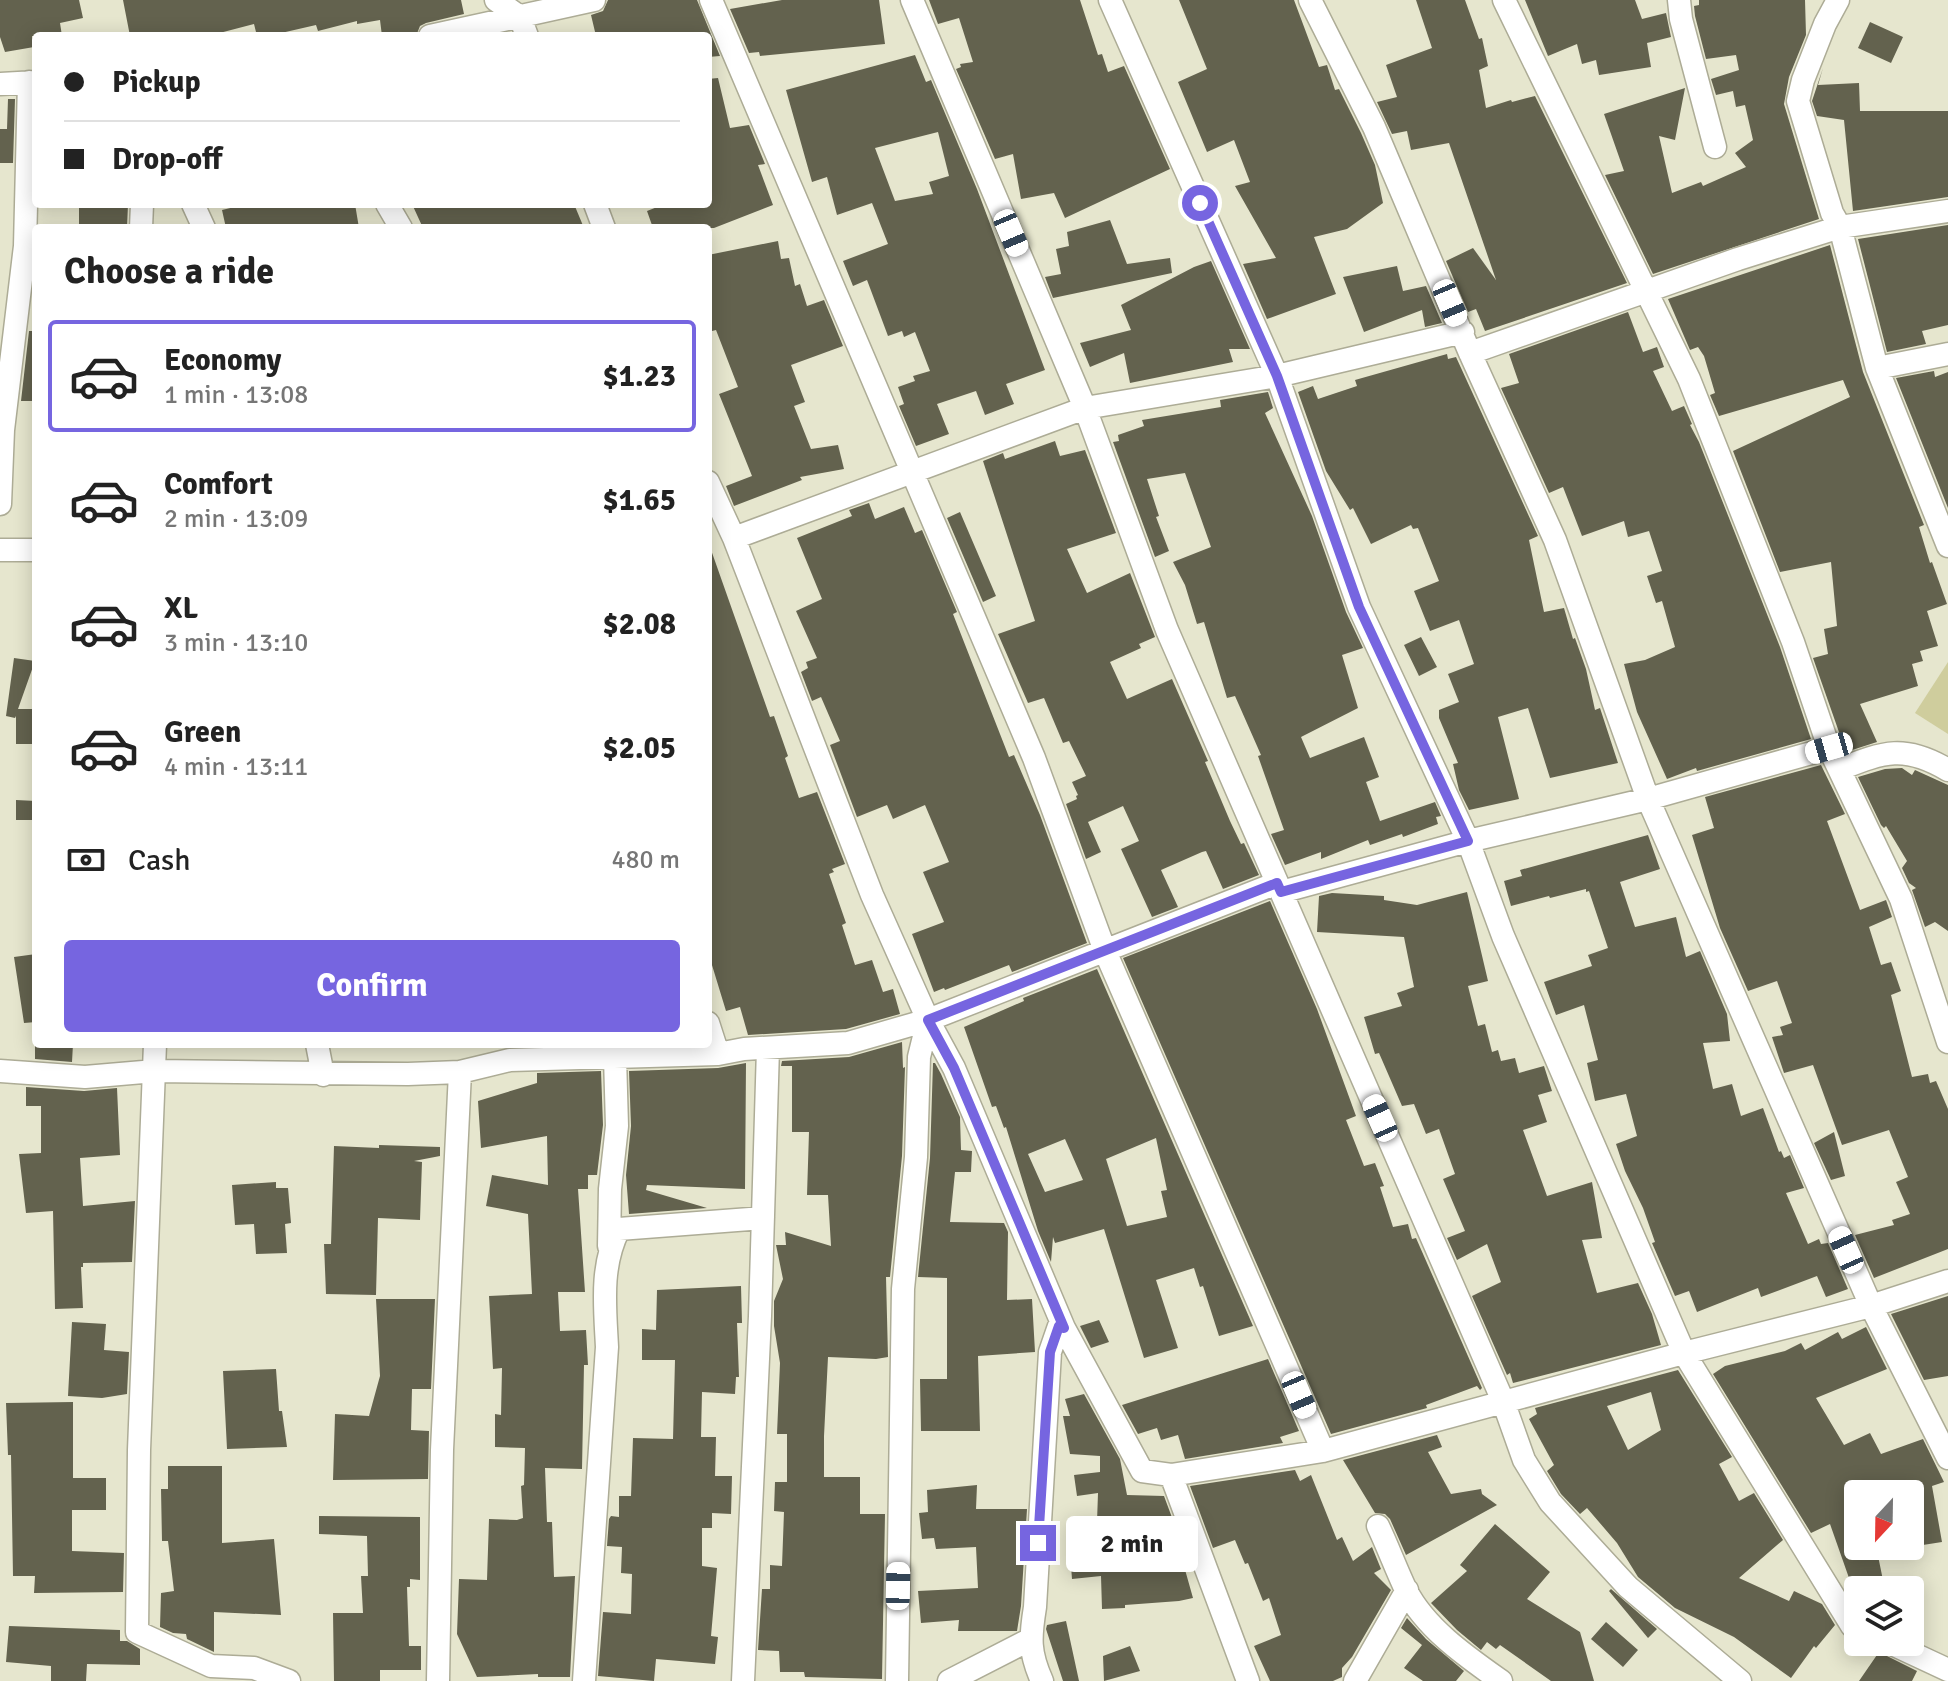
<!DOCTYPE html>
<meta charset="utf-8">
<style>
body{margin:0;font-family:Signika,sans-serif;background:#f2f2f2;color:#222;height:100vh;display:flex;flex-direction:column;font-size:30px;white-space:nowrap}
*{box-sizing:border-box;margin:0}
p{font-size:26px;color:#767676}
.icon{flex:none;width:44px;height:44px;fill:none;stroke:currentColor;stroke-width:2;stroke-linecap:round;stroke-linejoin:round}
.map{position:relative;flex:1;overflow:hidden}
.details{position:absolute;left:32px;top:224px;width:680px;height:824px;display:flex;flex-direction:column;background:#fff;border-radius:8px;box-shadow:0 4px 20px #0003}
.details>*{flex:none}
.banner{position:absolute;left:32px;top:32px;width:680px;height:176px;border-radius:8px;box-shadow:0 4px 20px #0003;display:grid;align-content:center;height:176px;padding:0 32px;background:#fff}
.needle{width:52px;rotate:202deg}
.buttons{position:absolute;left:1844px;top:1480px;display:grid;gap:16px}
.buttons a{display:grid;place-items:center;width:80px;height:80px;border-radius:8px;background:#fff;box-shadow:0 4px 20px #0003;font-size:40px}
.end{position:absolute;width:36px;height:36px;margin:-18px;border:10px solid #7665e0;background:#fff;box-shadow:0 0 0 4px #fff}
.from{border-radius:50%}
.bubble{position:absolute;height:56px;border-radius:8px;background:#fff;box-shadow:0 4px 20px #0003;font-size:26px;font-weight:800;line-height:56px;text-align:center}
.car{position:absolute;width:24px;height:48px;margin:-24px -12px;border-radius:10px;box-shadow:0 0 6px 2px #0007;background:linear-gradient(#fff 24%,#345 0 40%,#fff 0 76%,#345 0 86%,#fff 0)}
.banner b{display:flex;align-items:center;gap:28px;height:76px;font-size:30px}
.banner b+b{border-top:2px solid #e0e0e0}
.banner i{width:20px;height:20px;background:#222}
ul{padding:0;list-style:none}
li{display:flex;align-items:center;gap:24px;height:112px;margin:0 16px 12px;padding:0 16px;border:4px solid transparent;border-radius:8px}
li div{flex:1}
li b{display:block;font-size:30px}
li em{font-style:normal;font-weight:800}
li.active{border-color:#7665e0}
li>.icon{width:72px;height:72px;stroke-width:1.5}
h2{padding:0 32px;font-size:36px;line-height:96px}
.pay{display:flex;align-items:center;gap:20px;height:88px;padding:0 32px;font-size:30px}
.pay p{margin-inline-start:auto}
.primary-button{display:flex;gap:16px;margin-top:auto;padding:16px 32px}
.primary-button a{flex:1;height:92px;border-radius:8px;background:#7665e0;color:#fff;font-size:32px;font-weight:800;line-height:92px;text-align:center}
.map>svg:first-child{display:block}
.green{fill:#cfcd9d}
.building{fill:#63624e;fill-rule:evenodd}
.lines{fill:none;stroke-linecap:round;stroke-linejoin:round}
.minor-casing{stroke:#adac96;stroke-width:25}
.minor{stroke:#fff;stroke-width:22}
.route{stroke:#7665e0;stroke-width:10}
</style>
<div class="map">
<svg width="1948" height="1681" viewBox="0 0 1948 1681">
<rect width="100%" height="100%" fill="#e6e6ce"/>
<!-- green -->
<path class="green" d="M1948,662V734L1915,713Z"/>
<!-- building -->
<path class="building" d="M0,0H79L83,18L60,23L62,36H32L34,47L5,52L0,37Z
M123,0H461L464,14L426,23L420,26L416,36H382L380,20L357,24V21L318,31L316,25L268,36H257L254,24L208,36H130Z
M608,0H697L720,56L708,57V36H596L591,15L603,11Z
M782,0H879L885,44L760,56L759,52L749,53L730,9Z
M929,0H1080L1098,55L1102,54L1108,72L1124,66L1170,169L1065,218L1054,193L1021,199L1013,154L995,159L956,69L961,67L960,64L973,62L959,18L938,24Z
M1179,0H1294L1319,67L1327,65L1335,90L1339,89L1361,133L1375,165L1383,203L1347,229L1314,237L1336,294L1267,319L1243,264L1276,258L1235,186L1250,182L1234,140L1207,152L1178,82L1207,69Z
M1416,0H1465L1479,39L1482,38L1488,66L1479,70L1486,108L1511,100L1512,102L1535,96L1627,283L1485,331L1476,309L1468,312L1446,261L1473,248L1496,280L1449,143L1411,150L1407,131L1392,134L1377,102L1397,97L1386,65L1432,48Z
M1525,0H1635L1642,19L1666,13L1671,37L1647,43L1651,67L1599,75L1596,60L1582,64L1577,44L1548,56Z
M1699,0H1805L1806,35L1789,77L1784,104L1819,219L1653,274L1605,175L1624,171L1604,114L1685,88L1675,140L1659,136L1672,193L1701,182L1703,186L1746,167L1735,153L1753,140L1745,105L1736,107L1733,91L1716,95L1711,79L1739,70L1736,55L1706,59L1695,16L1694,6L1699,5Z
M1870,22L1903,37L1891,63L1858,48Z
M915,55L926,82L931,80L977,189L1045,370L1006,384L1014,404L985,415L976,391L937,404L949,434L916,446L899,406L904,404L898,387L915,381L913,376L930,371L915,332L904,337L902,331L888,336L867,280L853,286L843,261L888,244L872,203L837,215L827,177L812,182L786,90ZM938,132L949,176L929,182L933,194L895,201L875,148Z
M1823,68L1818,85L1859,83L1860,111H1948V197L1853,211L1844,120L1817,116L1812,101Z
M718,78L730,128L749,125L763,159L765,164L758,165L773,205L714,228H653L647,211L665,204H708V79Z
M8,99H15L13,163H0V129H7Z
M79,204H128L127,228H79Z
M247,204H355L359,228H226L222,210Z
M412,204H574L584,228H423Z
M1110,220L1127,264L1170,258L1172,273L1053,298L1045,277L1061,274L1056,249L1069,246L1067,232Z
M1948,225V325L1922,331L1926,344L1887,352L1858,239Z
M778,241L781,259L789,258L795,286L800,284L807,306L824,300L843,346L791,365L805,402L794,406L811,449L838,445L844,469L800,477L802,480L734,506L726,486L752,476L719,394L738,387L716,330L708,332V255Z
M1830,245L1863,372L1924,525L1919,527L1930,563L1932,562L1947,604L1927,611L1938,646L1920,651L1923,661L1912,664L1918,686L1860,704L1877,742L1846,752L1813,658L1828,654L1824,629L1837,626L1831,562L1780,572L1733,451L1850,397L1843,380L1719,416L1710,395L1715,393L1704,356L1698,347L1690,350L1668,299Z
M1211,261L1250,349H1229L1233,362L1130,383L1124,353L1090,367L1080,343L1131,330L1121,305L1194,267Z
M1397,266L1403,291L1426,286L1442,323L1425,327L1422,310L1364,332L1343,277Z
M1628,312L1643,352L1657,347L1664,367L1653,371L1672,411L1684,406L1692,424L1690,425L1699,442L1780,647L1811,739L1697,771L1696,768L1667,779L1637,712L1624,664L1645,660L1675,647L1662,601L1656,603L1647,576L1662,571L1649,531L1628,537L1624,521L1582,536L1563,487L1549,493L1501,388L1519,383L1509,354Z
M29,331H36V401H21Z
M1447,354L1448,359L1456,357L1538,536L1529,540L1544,612L1564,608L1573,639L1575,638L1586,669L1595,710L1600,708L1618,763L1550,778L1528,708L1498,717L1519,799L1469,810L1459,790L1453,764L1458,763L1439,718V710L1459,702L1448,674L1474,664L1459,620L1430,631L1414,591L1439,581L1418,528L1413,529L1411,525L1371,544L1353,508L1350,510L1326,471L1298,392L1313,386L1318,399L1357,386L1355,380Z
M1934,371L1935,377L1948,372V508L1896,378Z
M1268,392L1273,408L1265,413L1312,516L1346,612L1363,648L1342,655L1358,708L1301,737L1310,758L1364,737L1379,777L1366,782L1380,821L1435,802L1441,816L1436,817L1438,824L1403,837L1402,834L1370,845L1368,840L1321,859V852L1285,865L1271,834L1284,830L1258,756L1261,755L1235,696L1227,698L1204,622L1197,624L1185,585L1173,562L1211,547L1185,473L1147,479L1159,516L1156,517L1169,551L1155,557L1113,442L1119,441L1118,435L1144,426L1142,420L1221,407L1220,400Z
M1055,441L1060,456L1085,450L1116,533L1067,549L1087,593L1130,573L1155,637L1139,644L1141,648L1110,662L1127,699L1172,679L1208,761L1205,762L1230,821L1241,844L1244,843L1259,875L1223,889L1206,851L1202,852L1161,870L1178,907L1152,917L1121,849L1139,841L1123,806L1088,822L1101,852L1086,859L1066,804L1077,799L1076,796L1078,795L1072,782L1086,776L1069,741L1063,743L1044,698L1028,703L998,634L1035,621L983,461L1003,453L1005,459Z
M869,503L875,519L904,507L915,533L922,530L957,612L953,614L1009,757L1014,755L1040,815L1087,943L1012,972L1009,965L945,990L944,988L934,992L912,934L944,922L923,872L949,862L925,805L893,819L887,805L857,817L830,745L840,741L821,697L812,701L801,672L808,668L806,662L817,658L796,611L822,599L797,538L852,516L849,510Z
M960,512L996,596L983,602L947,518Z
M708,547H710L770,717L774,716L788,756L785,758L799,798L817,792L845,864L832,869L834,872L829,874L846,923L842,925L855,965L872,960L883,992L893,989L900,1014L846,1029L748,1035L740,1007L726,1011L708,952Z
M1421,637L1437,667L1419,676L1404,645Z
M14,658L35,661L18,709H36V744H16V716L15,718L6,716Z
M1821,765L1845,814L1827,821L1860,910L1886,900L1892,917L1869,927L1881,965L1891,962L1901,991L1891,995L1912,1077L1928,1074L1930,1083L1936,1081L1948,1109V1249L1874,1278L1855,1235L1894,1225L1892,1220L1910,1214L1896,1182L1908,1177L1889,1130L1842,1145L1813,1065L1784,1073L1772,1037L1783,1035L1780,1027L1792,1023L1777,981L1748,991L1720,928L1692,835L1714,828L1705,797Z
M1902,768L1912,775L1915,770L1948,785V931L1935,922L1925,927L1912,890L1916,888L1909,883L1902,868L1907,861L1886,826L1884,828L1881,825L1858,777L1885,769Z
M16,800L36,801V820H16Z
M1648,835L1660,869L1620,882L1635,927L1676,917L1686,957L1700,951L1727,1014L1730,1041L1703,1043L1713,1089L1732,1084L1741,1116L1763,1108L1779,1152L1781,1151L1784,1158L1790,1155L1804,1188L1786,1193L1808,1244L1819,1239L1821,1244L1828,1243L1848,1289L1826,1297L1817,1276L1761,1297L1758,1288L1697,1312L1689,1291L1675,1296L1652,1243L1655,1242L1643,1208L1625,1171L1616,1144L1637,1136L1626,1094L1595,1101L1587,1063L1598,1060L1584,1005L1556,1015L1544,982L1592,966L1588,955L1608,948L1589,891L1586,892V889L1550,898L1549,896L1511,906L1504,881L1522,876L1520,870Z
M1467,892L1488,981L1468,986L1478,1026L1485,1024L1492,1052L1498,1050L1501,1061L1515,1058L1519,1073L1544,1066L1552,1091L1538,1095L1547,1122L1523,1130L1547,1196L1592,1182L1602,1238L1582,1240L1597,1293L1638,1283L1652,1314L1661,1345L1513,1383L1510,1373L1507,1375L1472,1296L1501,1282L1487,1244L1457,1260L1447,1238L1465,1231L1443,1179L1455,1174L1439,1129L1426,1134L1414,1104L1402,1106L1379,1053L1375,1054L1364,1017L1402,1006L1397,993L1414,987L1404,937L1317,932L1319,896L1332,893L1384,896V900L1417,905Z
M1270,901L1317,1009L1356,1116L1346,1120L1364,1166L1375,1163L1384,1186L1380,1187L1393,1227L1408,1224L1412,1239L1416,1238L1482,1388L1480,1390L1477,1386L1426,1405L1427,1408L1331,1434L1123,958Z
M36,954V1022L24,1023L14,957Z
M1097,969L1253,1326L1219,1336L1203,1286L1200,1287L1194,1268L1156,1280L1178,1348L1144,1358L1104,1229L1055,1243L1053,1237L1051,1262L1038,1231L1006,1127L1004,1128L996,1106L992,1107L964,1027L1024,1001L1023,998ZM1156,1138L1167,1190L1161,1191L1167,1217L1127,1226L1106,1159ZM1065,1139L1083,1180L1045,1192L1028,1154Z
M902,1042L903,1068L905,1067L902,1156L890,1277H886L888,1357L876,1359L828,1357L824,1436V1477H860V1514H885L882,1679L805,1677L804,1672H780L779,1651L758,1650L762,1589H770V1565L782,1566L784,1512L774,1511L775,1482H787V1434H777L780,1363L774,1326V1301L783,1279L776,1245H786L785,1232L831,1246L828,1195H807L809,1132H792V1066H781L782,1061L849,1057Z
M35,1044H73L72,1062L35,1059Z
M746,1063L745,1189L647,1185L646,1190L707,1208L629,1214L626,1175L631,1126L629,1071L718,1068Z
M933,1063H935L941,1074L960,1117L961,1150L972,1151L971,1172H955L950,1222L1004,1223L1008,1232L1007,1300L1032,1299L1035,1352L978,1356L980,1431H921L920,1379H947V1278L918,1277L930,1158Z
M601,1071L603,1125L597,1175H588V1189H578L585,1292H558L560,1331L586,1330L588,1365H584L582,1469L545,1468L547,1522H552L554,1577L575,1576L570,1677H538V1674L477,1677L457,1634L459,1579L487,1580L489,1519L517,1520L523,1518L521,1486L524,1485L525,1448L495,1447V1414L501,1415L502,1368L493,1369L489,1296L532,1294L528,1214L486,1206L492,1175L548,1185L547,1136L481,1148L478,1101L537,1083V1073Z
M26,1087L84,1091L117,1088L120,1155L80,1158L83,1206L135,1201L132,1262L83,1263V1267H81L83,1308L55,1309L53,1211L26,1213L19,1154L41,1153V1106H26Z
M1834,1132L1845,1176L1831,1180L1814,1143Z
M379,1145L440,1147V1156L414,1161L422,1162L420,1220L378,1218L376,1295L326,1294L324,1244H331L334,1146L379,1148Z
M276,1182V1188H288L291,1223L285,1224L287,1253L256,1254L254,1224L235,1225L232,1185Z
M741,1286L742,1323H737L739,1377H736L735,1394L702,1392L701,1437H716L715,1476H732L731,1514L712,1513V1528H702V1566L717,1568L711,1636L718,1637L715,1664L656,1659L654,1681L598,1676L603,1612L631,1614L632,1574L621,1573L622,1547L607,1546L609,1519L611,1516L619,1517V1496H631L633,1438L673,1439L675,1360H642V1329L656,1330L657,1290Z
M1948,1296V1376L1924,1380L1891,1314Z
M376,1299H435L431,1389H412L411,1430L429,1431L428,1479L333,1480L335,1414L369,1416L380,1376Z
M1099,1320L1109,1342L1091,1348L1080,1326Z
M72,1322L106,1324L104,1350L129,1352L127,1394L102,1398L68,1396Z
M1866,1327L1887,1369L1816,1398L1844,1445L1870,1433L1881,1454L1923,1439L1944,1482L1932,1486L1942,1542L1910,1547V1494H1858V1546H1876L1885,1590H1858V1595H1855L1830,1524L1811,1533L1713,1374L1725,1366L1785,1351L1801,1343L1805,1350L1838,1332L1842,1339Z
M1268,1359L1299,1431L1280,1437L1283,1443L1185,1459L1178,1435L1161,1440L1157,1428L1138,1434L1122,1405Z
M276,1369L279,1411H282L287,1447L227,1449L223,1371Z
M1678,1370L1732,1457L1719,1464L1739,1501L1754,1493L1783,1540L1739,1578L1789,1601L1794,1591L1822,1604L1835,1625L1816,1648L1814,1646L1791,1678L1734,1637L1675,1608L1638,1577L1617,1543L1587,1508L1580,1514L1561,1494L1547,1471L1554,1465L1529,1419L1537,1414L1535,1408ZM1651,1392L1661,1430L1628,1450L1607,1406Z
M1084,1394L1120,1459L1127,1495L1164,1496L1187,1558L1182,1559L1193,1598L1179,1601L1125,1605V1608L1102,1609L1101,1576L1072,1579L1070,1553L1096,1551L1098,1493L1077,1496L1074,1475L1100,1472V1456L1070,1454L1063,1416H1070L1065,1399Z
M73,1402V1478H106V1510H72V1551L124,1553L123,1592L34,1593L35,1576H13L11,1455H8L6,1403Z
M1437,1435L1442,1447L1428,1452L1451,1494L1481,1489L1482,1494L1497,1505L1406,1555L1390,1519L1385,1514L1375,1513L1343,1460Z
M168,1466H222V1543L274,1539L281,1615L214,1612V1652L187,1639L186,1634L173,1633L160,1627L161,1593L174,1591L168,1541H162L161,1489H168Z
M1295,1470L1300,1481L1311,1475L1337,1540L1342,1537L1353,1561L1372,1547L1381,1569L1374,1573L1391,1590L1352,1657L1342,1668V1677L1333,1681H1270L1254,1646L1281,1635L1269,1598L1263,1601L1248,1563L1245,1564L1235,1540L1213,1548L1190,1486Z
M977,1485L976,1509H1027L1021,1606L1017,1631H958L959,1620L921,1623L918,1591L978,1588L976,1547L936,1549L934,1538L922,1539L919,1513L928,1512L927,1490Z
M319,1516L420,1517V1580L410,1579V1587H407L409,1646H421V1670H380V1681H334L333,1613H363L361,1576H368L367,1536L319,1534Z
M1495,1524L1550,1572L1527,1599L1580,1632L1594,1681H1551L1500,1645L1496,1649L1487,1642L1481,1650L1457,1630L1431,1603L1467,1571L1460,1565Z
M1611,1589L1657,1629L1648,1638L1609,1591Z
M1407,1618L1426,1639L1464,1671L1456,1681H1423L1404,1668L1422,1645L1401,1628Z
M1066,1621L1079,1681H1063L1046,1629L1047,1625Z
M1606,1622L1638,1650L1623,1667L1591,1639Z
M9,1626L120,1630V1641H127L140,1649V1665L87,1664L86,1681H51V1666L6,1662Z
M1130,1646L1140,1671L1104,1681L1103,1656Z
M1879,1652L1917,1671L1912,1681H1859Z"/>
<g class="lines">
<!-- minor casing -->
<g class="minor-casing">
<path id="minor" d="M496,0L520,17L527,36
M711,0L1034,758L1105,951L1323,1451
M912,0L1085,408L1167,630L1503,1401L1524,1460L1550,1502L1628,1587L1740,1681
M1110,0L1277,376L1359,607L1468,841L1503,936L1684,1353L1871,1306L1948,1281
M1310,0L1374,127L1470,353L1555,540L1648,799L1871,1306L1948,1458
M1504,0L1689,379L1793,642L1829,748L1901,899L1948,1042
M1679,0L1681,19L1715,147
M1838,0L1825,24L1803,80L1798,101L1832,213L1840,227L1877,368L1948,546
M430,36L594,0
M0,84L36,82
M193,204L204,228
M387,204L401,228
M595,204L604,228
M141,228L142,204
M1470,353L1738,259L1840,227L1948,211
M1877,368L1948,354
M708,482L734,538L872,895L928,1020L954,1068L1064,1328L1142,1471L1171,1475L1323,1451L1684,1353L1852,1626L1858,1629
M0,504L3,430L25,246L29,82
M734,538L1085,408L1277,376L1463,332
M0,550H36
M1840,769C1884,752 1904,744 1948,770
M1281,892L1468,841L1648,799L1829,748
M155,1044L139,1450L137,1632L211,1666L254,1668L289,1681
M317,1044L323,1075
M718,1054L744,1049L848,1043L928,1020L1277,883
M0,1071L85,1077L155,1071L408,1074L460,1072L510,1060L718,1054L708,1023
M609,1246L610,1189L617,1126L615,1057
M1171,1475L1248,1681
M1378,1526C1388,1547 1396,1569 1406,1590C1425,1628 1467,1657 1501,1681
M1888,1642L1948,1670
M438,1681L442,1450L460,1072
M584,1681L607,1347C605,1307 600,1266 619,1229L763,1218
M743,1681L760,1316L768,1048
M897,1681L903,1289L916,1157L919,1057L928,1020
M949,1681L1029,1640
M1042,1681C1029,1652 1030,1638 1035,1607L1050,1352L1059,1326L1064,1328
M1355,1681L1407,1590"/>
</g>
<!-- minor -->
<use href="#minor" class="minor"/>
</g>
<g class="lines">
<!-- route -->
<path class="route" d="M1038,1543L1050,1352L1059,1326L1064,1328L954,1068L928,1020L1277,883L1281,892L1468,841L1359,607L1277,376L1200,203"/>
</g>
</svg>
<div class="buttons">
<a><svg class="needle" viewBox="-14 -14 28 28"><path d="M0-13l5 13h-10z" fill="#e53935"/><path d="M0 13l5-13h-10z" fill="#767676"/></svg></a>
<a><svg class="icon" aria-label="layers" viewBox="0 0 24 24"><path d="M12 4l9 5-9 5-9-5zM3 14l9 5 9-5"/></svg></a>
</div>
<i class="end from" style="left:1200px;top:203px"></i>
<i class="end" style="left:1038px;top:1543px"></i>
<div class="bubble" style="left:1066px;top:1516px;width:132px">2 min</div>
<i class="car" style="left:1011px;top:233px;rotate:157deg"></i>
<i class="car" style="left:1450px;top:303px;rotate:157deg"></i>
<i class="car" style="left:1829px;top:748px;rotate:254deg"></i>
<i class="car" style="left:1380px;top:1118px;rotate:336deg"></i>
<i class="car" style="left:1846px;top:1250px;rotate:336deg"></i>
<i class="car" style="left:1299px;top:1395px;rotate:157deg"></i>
<i class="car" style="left:898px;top:1586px;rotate:1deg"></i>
<div class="banner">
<b><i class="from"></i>Pickup</b>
<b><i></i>Drop-off</b>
</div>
<section class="details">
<h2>Choose a ride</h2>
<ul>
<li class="active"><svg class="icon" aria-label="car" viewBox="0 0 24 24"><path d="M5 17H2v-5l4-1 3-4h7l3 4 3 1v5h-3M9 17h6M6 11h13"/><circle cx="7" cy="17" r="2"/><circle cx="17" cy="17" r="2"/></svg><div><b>Economy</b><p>1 min · 13:08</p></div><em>$1.23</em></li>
<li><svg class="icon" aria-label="car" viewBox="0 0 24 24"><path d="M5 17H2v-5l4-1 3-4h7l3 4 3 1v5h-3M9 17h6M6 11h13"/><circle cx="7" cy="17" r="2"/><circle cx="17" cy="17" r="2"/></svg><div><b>Comfort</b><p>2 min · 13:09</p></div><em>$1.65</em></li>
<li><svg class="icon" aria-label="car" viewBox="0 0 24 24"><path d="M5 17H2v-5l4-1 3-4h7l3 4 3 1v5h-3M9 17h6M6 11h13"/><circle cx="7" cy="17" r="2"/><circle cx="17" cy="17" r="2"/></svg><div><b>XL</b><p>3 min · 13:10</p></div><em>$2.08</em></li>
<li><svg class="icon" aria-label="car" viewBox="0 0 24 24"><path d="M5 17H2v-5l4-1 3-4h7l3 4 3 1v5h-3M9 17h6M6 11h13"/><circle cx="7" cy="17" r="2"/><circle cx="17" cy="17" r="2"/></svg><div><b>Green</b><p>4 min · 13:11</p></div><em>$2.05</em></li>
</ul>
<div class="pay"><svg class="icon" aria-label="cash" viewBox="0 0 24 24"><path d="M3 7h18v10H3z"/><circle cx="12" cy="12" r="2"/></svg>Cash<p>480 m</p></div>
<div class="primary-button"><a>Confirm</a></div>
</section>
</div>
